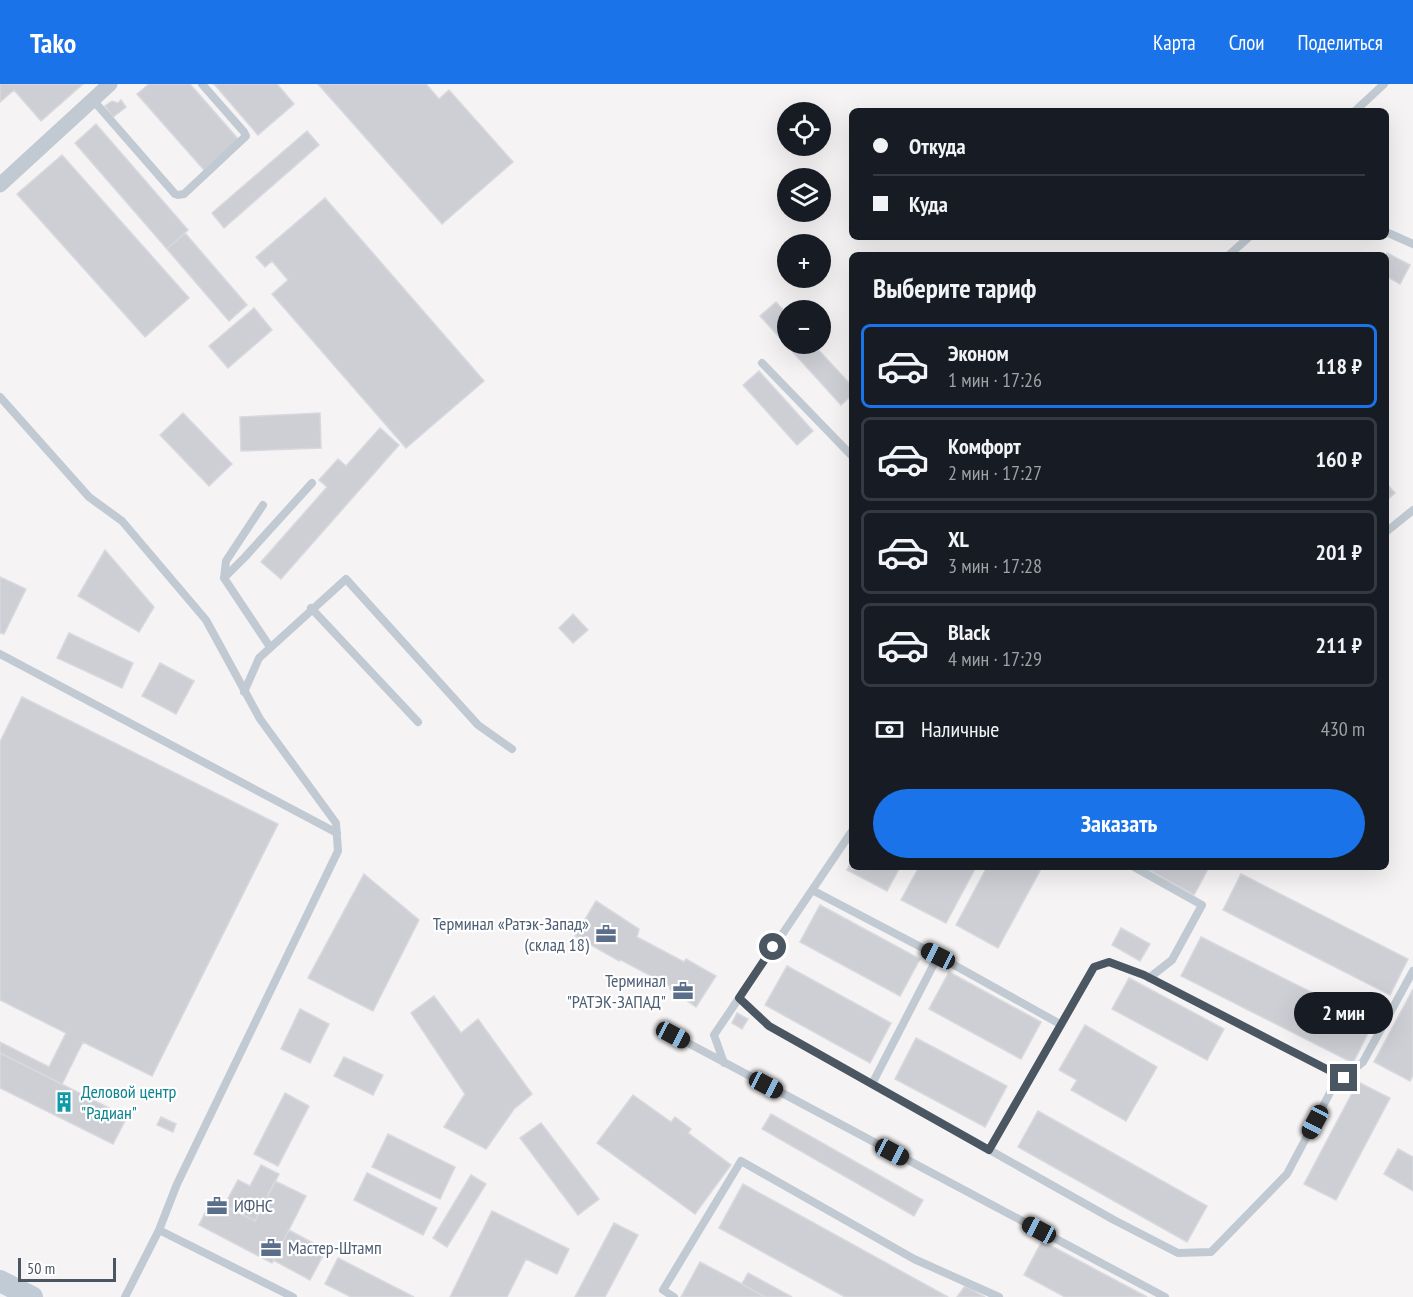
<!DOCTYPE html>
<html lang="ru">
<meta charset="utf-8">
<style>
body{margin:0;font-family:"PT Sans Narrow",sans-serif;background:#242831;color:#f1f3f6;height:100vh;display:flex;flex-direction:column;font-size:22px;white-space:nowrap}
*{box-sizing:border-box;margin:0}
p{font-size:20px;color:#9ea1a6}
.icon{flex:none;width:33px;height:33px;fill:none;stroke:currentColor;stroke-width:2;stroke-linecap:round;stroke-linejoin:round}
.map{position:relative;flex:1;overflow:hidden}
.panel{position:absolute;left:849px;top:168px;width:540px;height:618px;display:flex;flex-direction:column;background:#171b24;border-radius:9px;box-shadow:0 6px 24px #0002}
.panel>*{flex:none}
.guide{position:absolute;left:849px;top:24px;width:540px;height:132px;border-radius:9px;box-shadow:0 6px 24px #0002;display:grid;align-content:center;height:132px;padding:0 24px;background:#171b24}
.controls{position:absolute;left:777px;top:18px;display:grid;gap:12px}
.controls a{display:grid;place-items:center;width:54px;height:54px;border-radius:50%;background:#171b24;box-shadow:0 6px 24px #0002;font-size:30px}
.scale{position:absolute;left:18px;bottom:15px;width:98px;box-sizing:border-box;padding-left:6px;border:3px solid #4a5661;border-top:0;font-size:16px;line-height:21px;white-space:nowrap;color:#4a5661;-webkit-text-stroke:4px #fff;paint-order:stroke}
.end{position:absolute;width:27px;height:27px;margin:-14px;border:8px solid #4a5661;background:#fff;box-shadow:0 0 0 3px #fff}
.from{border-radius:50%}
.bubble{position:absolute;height:42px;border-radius:21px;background:#171b24;box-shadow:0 6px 24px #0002;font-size:20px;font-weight:800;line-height:42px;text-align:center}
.car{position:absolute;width:18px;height:36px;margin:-18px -9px;border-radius:8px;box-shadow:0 0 4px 2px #0007;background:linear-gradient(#222 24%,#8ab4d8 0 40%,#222 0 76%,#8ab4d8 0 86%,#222 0)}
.guide b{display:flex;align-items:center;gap:21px;height:57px;font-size:22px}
.guide b+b{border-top:2px solid #363941}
.guide i{width:15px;height:15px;background:#f1f3f6}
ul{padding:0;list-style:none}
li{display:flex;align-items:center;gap:18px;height:84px;margin:0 12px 9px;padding:0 12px;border:3px solid #363941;border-radius:9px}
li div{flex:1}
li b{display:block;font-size:22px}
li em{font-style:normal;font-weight:800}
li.current{border-color:#1a73e8}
li>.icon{width:54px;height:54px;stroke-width:1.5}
h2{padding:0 24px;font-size:27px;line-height:72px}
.pay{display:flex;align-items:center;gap:15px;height:66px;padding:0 24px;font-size:22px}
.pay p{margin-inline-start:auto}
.primary-button{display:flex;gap:12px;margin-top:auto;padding:12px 24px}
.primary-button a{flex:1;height:69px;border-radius:36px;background:#1a73e8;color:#fff;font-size:24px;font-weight:800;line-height:69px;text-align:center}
header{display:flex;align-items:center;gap:36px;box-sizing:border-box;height:84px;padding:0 30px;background:#1a73e8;color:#fff}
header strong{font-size:28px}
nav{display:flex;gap:33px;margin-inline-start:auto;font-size:21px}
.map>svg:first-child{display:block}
.building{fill:#cdcfd5;stroke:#d7d9de;stroke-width:1.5}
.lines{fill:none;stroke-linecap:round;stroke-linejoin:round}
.service{stroke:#c1cad2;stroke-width:8}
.minor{stroke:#c1cad2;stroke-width:15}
.secondary{stroke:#c1cbd6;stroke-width:22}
.route{stroke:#4a5661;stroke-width:8}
.labels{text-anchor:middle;stroke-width:4.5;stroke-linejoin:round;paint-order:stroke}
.service-label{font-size:18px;fill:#4e5e75;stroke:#fff;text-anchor:end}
.culture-label{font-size:18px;fill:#0d838f;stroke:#fff;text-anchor:start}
</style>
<header>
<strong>Tako</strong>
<nav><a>Карта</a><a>Слои</a><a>Поделиться</a></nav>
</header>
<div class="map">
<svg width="1413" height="1213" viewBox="0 0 1413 1213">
<rect width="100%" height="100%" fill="#f5f3f3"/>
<!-- building -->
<path class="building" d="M0,0H83L41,37L14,6L0,18Z
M149,0H190L239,56L204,86L137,10Z
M214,0H277L294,20L258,51Z
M318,0H426L439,15L449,6L513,78L442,140Z
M121,16L126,23L113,33L105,22L112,17L118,19Z
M96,40L188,146L167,165L75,59Z
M307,47L319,61L224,144L212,129Z
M62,71L189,214L145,253L17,110Z
M325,114L484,297L406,364L272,210L288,196L272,177L265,183L256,173Z
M185,149L247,221L229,237L167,165Z
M1387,169L1410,181L1400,200L1386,192Z
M776,218L788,231V260H813L852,302V311L841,321L760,232Z
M254,224L272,246L228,284L209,262Z
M759,287L813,347L797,361L743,301Z
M183,329L232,380L209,402L160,351Z
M320,329L321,364L241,367L240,333Z
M380,344L399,361L281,495L261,478L327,403L319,396L338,375L346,382Z
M1386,399L1395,409L1386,417Z
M105,466L154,523L139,548L78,512Z
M0,493L26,505L4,550L0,549Z
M573,530L588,546L573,559L559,544Z
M69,549L133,579L122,604L57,574Z
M160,579L194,597L176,630L142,612Z
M22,613L278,740L152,992L83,958L62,1000L0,969V958L49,983L66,949L0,916V658Z
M852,776V783H900L887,807L847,786Z
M919,783H976L946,839L901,816Z
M987,783H1042L998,864L956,841Z
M1144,783H1209L1194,811Z
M364,790L419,836L373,927L308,894Z
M1241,790L1408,875L1390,911L1223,826Z
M596,817L639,845L637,853L684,878L686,875L716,892L696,923L670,905V902L621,876L619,877L575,852Z
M820,821L920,875L900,912L800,858Z
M1121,844L1150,860L1140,877L1112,861Z
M1201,853L1373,939L1353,979L1181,892Z
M787,882L891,939L870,979L765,921Z
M949,888L1041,938L1021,975L929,925Z
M1129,894L1224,945L1207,976L1112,925Z
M1413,905V991L1410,997L1374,978Z
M434,912L461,949L478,935L532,1010L514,1025L486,1065L444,1043L465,1010L411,929Z
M300,925L329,940L310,979L281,965Z
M737,929L748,935L742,945L732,939Z
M1085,941L1157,983L1126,1037L1071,1006L1077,996L1059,986Z
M916,954L1007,1002L985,1043L895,995Z
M0,969L127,1033L113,1060L0,1004Z
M344,973L383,991L373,1011L334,992Z
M1358,998L1390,1014L1336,1116L1304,1100Z
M285,1009L309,1022L278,1082L254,1070Z
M633,1011L671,1038L675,1033L691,1045L688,1049L731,1081L695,1130L597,1059Z
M1038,1027L1207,1122L1187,1158L1018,1063Z
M771,1030L923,1116L914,1132L762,1045Z
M161,1033L176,1040L173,1048L157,1041Z
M541,1039L599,1115L578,1131L520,1054Z
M388,1050L455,1083L440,1115L372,1083Z
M1398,1065L1413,1073V1107L1384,1090Z
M261,1081L279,1090L255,1137L224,1122L238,1096L250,1102Z
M367,1089L437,1124L423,1151L354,1116Z
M471,1091L486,1100L447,1163L433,1154Z
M275,1097L306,1112L272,1179L199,1141L212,1115L255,1137Z
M743,1100L948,1213H845L719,1144Z
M492,1127L569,1165L557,1190L526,1175L507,1213H450Z
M614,1139L638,1151L605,1213H575Z
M289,1146L326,1166L310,1196L273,1176Z
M1042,1157L1147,1213H1065L1024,1191Z
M338,1174L414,1213H351L325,1200Z
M700,1178L742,1200L765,1213H681Z
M748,1189L792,1213H765L742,1200Z
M965,1202L985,1213H957Z"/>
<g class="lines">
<!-- service -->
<path class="service" d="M93,16L175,110L178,111L184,110L246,52L244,48L202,0
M1355,27L1384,0
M1386,148L1413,160
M1229,171L1249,153
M762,279L852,372
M0,313L89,413L122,437L206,536L260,635L336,739L338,767L177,1100L159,1146L125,1213
M263,421L226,477L224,494L270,563
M1386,448L1413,426
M224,494L245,473L312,399
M311,524L418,638
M0,570L337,749
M244,608L259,574L346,495L478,641L512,665
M1134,783L1202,821L1172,876L1149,894
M812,806L938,872L1060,940
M739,914L769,942L1114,1136L1178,1169L1211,1168L1287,1090L1333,1003L1363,978L1413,887
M673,951L1165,1213
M724,979L714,951L852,747
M872,1000L938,872
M989,1066L1094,883L1109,878L1144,891L1344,994
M159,1146L293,1213
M674,1213L663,1206L741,1077L914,1175L999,1213"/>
<!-- minor -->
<path class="minor" d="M0,101L110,0"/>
<!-- secondary -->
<path class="secondary" d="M0,1197L32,1213"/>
</g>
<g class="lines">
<!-- route -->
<path class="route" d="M773,863L739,914L769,942L989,1066L1094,883L1109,878L1144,891L1344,994"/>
</g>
<!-- icons -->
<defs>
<g id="office-bare" transform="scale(1.62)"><path d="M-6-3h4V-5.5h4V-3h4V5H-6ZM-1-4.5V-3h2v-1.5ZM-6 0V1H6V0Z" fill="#5c6f8a" stroke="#fff" stroke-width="2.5" paint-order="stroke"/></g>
<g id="building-bare" transform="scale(1.62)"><path d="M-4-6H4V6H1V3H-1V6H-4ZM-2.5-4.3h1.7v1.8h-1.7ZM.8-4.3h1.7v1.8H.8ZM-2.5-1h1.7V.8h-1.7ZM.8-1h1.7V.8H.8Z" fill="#0f9aa8" stroke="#fff" stroke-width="2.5" paint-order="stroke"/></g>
</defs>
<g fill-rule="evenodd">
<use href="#office-bare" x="606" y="850"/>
<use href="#office-bare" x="683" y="907"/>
<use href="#building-bare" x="64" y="1018"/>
<use href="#office-bare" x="217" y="1122"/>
<use href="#office-bare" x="271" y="1164"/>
</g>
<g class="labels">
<!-- service labels -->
<g class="service-label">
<text x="589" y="846">Терминал «Ратэк-Запад»<tspan x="589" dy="21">(склад 18)</tspan></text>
<text x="666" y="903">Терминал<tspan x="666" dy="21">"РАТЭК-ЗАПАД"</tspan></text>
<text x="234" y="1128" text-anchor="start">ИФНС</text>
<text x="288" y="1170" text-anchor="start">Мастер-Штамп</text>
</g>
<!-- culture labels -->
<g class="culture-label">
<text x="81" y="1014">Деловой центр<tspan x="81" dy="21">"Радиан"</tspan></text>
</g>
</g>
</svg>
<div class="controls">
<a><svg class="icon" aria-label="locate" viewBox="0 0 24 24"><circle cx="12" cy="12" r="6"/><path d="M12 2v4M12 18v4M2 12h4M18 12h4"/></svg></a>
<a><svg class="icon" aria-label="layers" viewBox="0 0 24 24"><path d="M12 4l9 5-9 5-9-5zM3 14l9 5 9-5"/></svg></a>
<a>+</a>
<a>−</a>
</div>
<div class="scale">50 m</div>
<i class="end from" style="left:773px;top:863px"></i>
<i class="end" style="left:1344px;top:994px"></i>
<div class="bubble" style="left:1294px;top:908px;width:99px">2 мин</div>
<i class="car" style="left:938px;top:872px;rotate:297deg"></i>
<i class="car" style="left:673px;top:951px;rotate:118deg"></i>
<i class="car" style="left:766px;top:1001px;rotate:118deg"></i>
<i class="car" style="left:1315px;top:1038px;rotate:208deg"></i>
<i class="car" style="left:892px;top:1068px;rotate:118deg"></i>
<i class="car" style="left:1039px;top:1146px;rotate:298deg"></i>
<div class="guide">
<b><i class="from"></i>Откуда</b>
<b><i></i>Куда</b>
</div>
<section class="panel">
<h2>Выберите тариф</h2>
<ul>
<li class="current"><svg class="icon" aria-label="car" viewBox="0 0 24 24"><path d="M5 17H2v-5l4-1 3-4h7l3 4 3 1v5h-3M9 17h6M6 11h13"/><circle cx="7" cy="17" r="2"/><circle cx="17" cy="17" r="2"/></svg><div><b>Эконом</b><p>1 мин · 17:26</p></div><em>118 ₽</em></li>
<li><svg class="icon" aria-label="car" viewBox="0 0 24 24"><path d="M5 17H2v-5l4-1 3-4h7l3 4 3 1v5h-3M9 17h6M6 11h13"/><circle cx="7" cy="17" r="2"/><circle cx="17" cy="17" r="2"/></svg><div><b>Комфорт</b><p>2 мин · 17:27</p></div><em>160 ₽</em></li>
<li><svg class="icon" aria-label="car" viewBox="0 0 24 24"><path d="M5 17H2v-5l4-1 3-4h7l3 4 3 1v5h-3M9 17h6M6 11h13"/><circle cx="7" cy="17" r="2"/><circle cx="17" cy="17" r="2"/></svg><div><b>XL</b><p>3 мин · 17:28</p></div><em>201 ₽</em></li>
<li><svg class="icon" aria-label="car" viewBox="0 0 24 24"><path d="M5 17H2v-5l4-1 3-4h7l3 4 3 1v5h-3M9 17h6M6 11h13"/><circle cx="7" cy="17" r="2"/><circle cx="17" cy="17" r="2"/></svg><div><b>Black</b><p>4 мин · 17:29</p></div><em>211 ₽</em></li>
</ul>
<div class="pay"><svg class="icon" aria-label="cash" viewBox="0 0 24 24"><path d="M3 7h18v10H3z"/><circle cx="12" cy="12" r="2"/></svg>Наличные<p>430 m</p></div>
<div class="primary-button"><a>Заказать</a></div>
</section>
</div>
